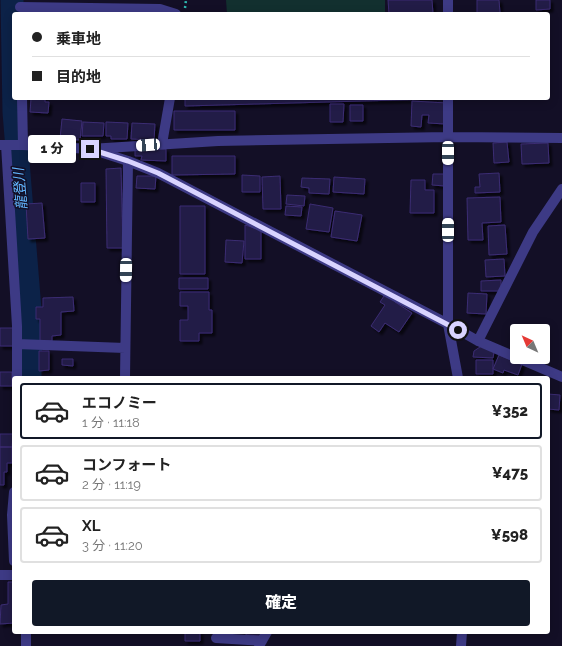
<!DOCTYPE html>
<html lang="ja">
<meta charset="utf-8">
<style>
body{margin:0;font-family:Raleway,"Noto Sans JP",sans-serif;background:#f6f6f6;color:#222;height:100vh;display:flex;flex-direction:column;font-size:15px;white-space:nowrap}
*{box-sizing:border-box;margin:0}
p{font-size:13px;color:#767676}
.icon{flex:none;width:22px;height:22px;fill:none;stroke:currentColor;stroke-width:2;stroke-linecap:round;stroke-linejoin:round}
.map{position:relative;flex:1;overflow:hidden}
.panel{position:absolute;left:12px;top:376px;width:538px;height:258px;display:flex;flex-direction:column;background:#fff;border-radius:4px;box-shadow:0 2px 10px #0003}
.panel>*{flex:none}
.guide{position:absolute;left:12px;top:12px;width:538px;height:88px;border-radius:4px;box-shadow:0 2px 10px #0003;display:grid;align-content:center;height:88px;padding:0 20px;background:#fff}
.needle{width:26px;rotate:316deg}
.buttons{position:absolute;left:510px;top:324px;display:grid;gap:8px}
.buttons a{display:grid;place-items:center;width:40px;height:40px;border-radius:4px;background:#fff;box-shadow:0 2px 10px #0003;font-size:20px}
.end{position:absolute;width:18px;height:18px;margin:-9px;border:5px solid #d9d4ff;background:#111;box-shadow:0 0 0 2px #111}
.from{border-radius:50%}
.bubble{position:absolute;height:28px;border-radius:4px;background:#fff;box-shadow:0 2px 10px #0003;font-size:13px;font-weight:800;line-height:28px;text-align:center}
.car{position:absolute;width:12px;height:24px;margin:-12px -6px;border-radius:5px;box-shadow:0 0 3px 1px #0007;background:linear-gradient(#fff 24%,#345 0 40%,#fff 0 76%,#345 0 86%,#fff 0)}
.guide b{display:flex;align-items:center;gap:14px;height:38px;font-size:15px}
.guide b+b{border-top:1px solid #e0e0e0}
.guide i{width:10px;height:10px;background:#222}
ul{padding:7px 0 0;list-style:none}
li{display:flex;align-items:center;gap:12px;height:56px;margin:0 8px 6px;padding:0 12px;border:2px solid #e0e0e0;border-radius:4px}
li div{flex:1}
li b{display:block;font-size:15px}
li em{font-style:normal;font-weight:800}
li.selected{border-color:#111827}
li>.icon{width:36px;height:36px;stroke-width:1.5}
.action{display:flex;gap:8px;margin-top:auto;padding:8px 20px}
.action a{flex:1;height:46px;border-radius:4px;background:#111827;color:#fff;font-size:16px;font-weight:800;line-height:46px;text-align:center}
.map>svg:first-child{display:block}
.green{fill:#12302f}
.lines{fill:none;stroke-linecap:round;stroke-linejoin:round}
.river{stroke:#0c2248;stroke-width:23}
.building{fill:#241b47;stroke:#3b2d73;filter:url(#shadow)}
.path{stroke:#2fb8b0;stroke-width:2.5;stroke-dasharray:2 3;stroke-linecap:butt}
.street{stroke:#3d3a85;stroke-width:10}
.route{stroke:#d9d4ff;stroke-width:5}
.labels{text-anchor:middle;stroke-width:3;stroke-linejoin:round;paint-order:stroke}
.water-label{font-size:14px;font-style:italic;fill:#62b6ff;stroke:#130f26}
</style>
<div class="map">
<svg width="562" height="646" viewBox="0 0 562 646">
<defs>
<filter id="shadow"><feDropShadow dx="3" dy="3" stdDeviation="1" flood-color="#0009"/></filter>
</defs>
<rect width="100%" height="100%" fill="#130f26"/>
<!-- green -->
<path class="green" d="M226,0H385V14H227Z"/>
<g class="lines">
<!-- river -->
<path class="river" d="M12,0L14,112L31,322L30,378"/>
</g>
<!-- building -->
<path class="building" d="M388,0H432L433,14H389Z
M477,0H499L500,13H477Z
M536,0H550V9L536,10Z
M27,98H45V102H49L48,113L30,112L31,99H27Z
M185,98H434V99L185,106Z
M412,101L447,103L446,124L428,123L429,115H422L421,127L411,126Z
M330,104H344L343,122H330Z
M350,105H363V121H350Z
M174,111H235V130H174Z
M62,119L82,121L80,140L60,139Z
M83,122L104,123L103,136H82Z
M106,122L128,123L127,139H111V136H106Z
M132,123L155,124L154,140L131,139Z
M507,142L509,162L494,163L493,143Z
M548,143L549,163L522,164L521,144Z
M135,148L166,149V161L141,160L142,156H135Z
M172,156H235V174L172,175Z
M121,168L123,248H107L106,169Z
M499,173L500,192L475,193V187H480L479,174Z
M433,174H445V186L432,185Z
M242,175L260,176V192H242Z
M137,176H156L155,189L136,188Z
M280,176L281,209H263L262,177Z
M334,177L365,179L364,194L333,192Z
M302,178L330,179L329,194L309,193V188L301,187Z
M411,180H425V190H434V213H410Z
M81,183H95V202H81Z
M287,195L305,196L304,206L286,204Z
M500,197L501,222L482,223L483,240H468L467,198Z
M42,203L45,238L28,239L26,204Z
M310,204L333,208L329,232L306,229Z
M180,206H205V274H180Z
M286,206L302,207L301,216L285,215Z
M335,211L362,215L357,241L331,237Z
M245,225L261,230V259H245Z
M505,225L507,254L489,255L488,226Z
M226,240L244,241L242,263L225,262Z
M504,259L505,276L486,277L485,260Z
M179,278H208V289H179Z
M501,280V291H481V281Z
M180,292H209V310H212V333H199V341H180V320H188V306H180Z
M386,293L395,302L412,313L399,332L385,323L379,332L371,326L385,305L380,302Z
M468,293L487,294L486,314L467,313Z
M73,297L74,311L61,312V335L52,336V341H40V319H36V307H43V298Z
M0,328H14V346H0Z
M483,345L494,352L493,358L473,357L474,351Z
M39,351H49V370L39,371Z
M499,355L522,364L518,375L504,370L503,373L493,369Z
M62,359H73V366L62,365Z
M476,360H493V374H476Z
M0,372H12V386H0Z
M548,394L560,395L559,410L548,409Z
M0,434H13L12,447H0Z
M0,447H12V463H7V472H4V485H0Z
M8,582H14V623L0,624L1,605L8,604Z
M185,632H200V641H185Z
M246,632H261V636L246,635Z"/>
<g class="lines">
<!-- path -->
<path class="path" d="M185,8L186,0"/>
<!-- street -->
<path class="street" d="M448,0V14
M20,7L160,9L176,14
M22,98L23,145
M448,98V324L458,378
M162,144L170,98
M0,145H23L90,149L218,141L448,137L562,138
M6,145L17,326V378
M97,151L128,161L158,173L448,324L478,341L562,377
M478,341L533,232L562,189
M17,344L125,348
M125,378L128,161
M14,492L12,515L14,561
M0,575H14
M26,632V646
M216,638L262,641
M259,646L267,632
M461,646L462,632"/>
</g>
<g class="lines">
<!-- route -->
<path class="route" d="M90,149L128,161L158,173L458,330"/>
</g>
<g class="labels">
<!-- water labels -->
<g class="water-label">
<text transform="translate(20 189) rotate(-95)" y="5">龍登川</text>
</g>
</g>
</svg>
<div class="buttons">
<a><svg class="needle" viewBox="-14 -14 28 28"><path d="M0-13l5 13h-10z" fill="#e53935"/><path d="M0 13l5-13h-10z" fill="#767676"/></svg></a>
</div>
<i class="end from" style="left:458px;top:330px"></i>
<i class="end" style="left:90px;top:149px"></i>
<div class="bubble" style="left:28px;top:135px;width:48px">1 分</div>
<i class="car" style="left:148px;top:145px;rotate:266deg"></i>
<i class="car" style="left:448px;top:153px;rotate:180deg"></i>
<i class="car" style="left:448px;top:230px;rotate:0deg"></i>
<i class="car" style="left:126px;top:270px;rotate:181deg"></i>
<div class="guide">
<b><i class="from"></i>乗車地</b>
<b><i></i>目的地</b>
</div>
<section class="panel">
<ul>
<li class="selected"><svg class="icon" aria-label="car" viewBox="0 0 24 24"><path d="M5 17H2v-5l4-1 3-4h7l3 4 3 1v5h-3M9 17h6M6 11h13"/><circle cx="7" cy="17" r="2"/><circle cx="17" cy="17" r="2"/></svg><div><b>エコノミー</b><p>1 分 · 11:18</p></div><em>¥352</em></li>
<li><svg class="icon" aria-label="car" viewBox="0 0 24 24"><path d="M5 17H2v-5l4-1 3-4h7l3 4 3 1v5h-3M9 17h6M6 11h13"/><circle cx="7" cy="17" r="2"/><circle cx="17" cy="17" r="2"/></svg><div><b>コンフォート</b><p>2 分 · 11:19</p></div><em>¥475</em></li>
<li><svg class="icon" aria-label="car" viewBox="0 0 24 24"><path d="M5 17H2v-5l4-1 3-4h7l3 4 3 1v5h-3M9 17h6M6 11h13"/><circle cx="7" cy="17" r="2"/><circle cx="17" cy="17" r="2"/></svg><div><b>XL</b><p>3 分 · 11:20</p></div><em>¥598</em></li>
</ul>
<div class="action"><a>確定</a></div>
</section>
</div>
